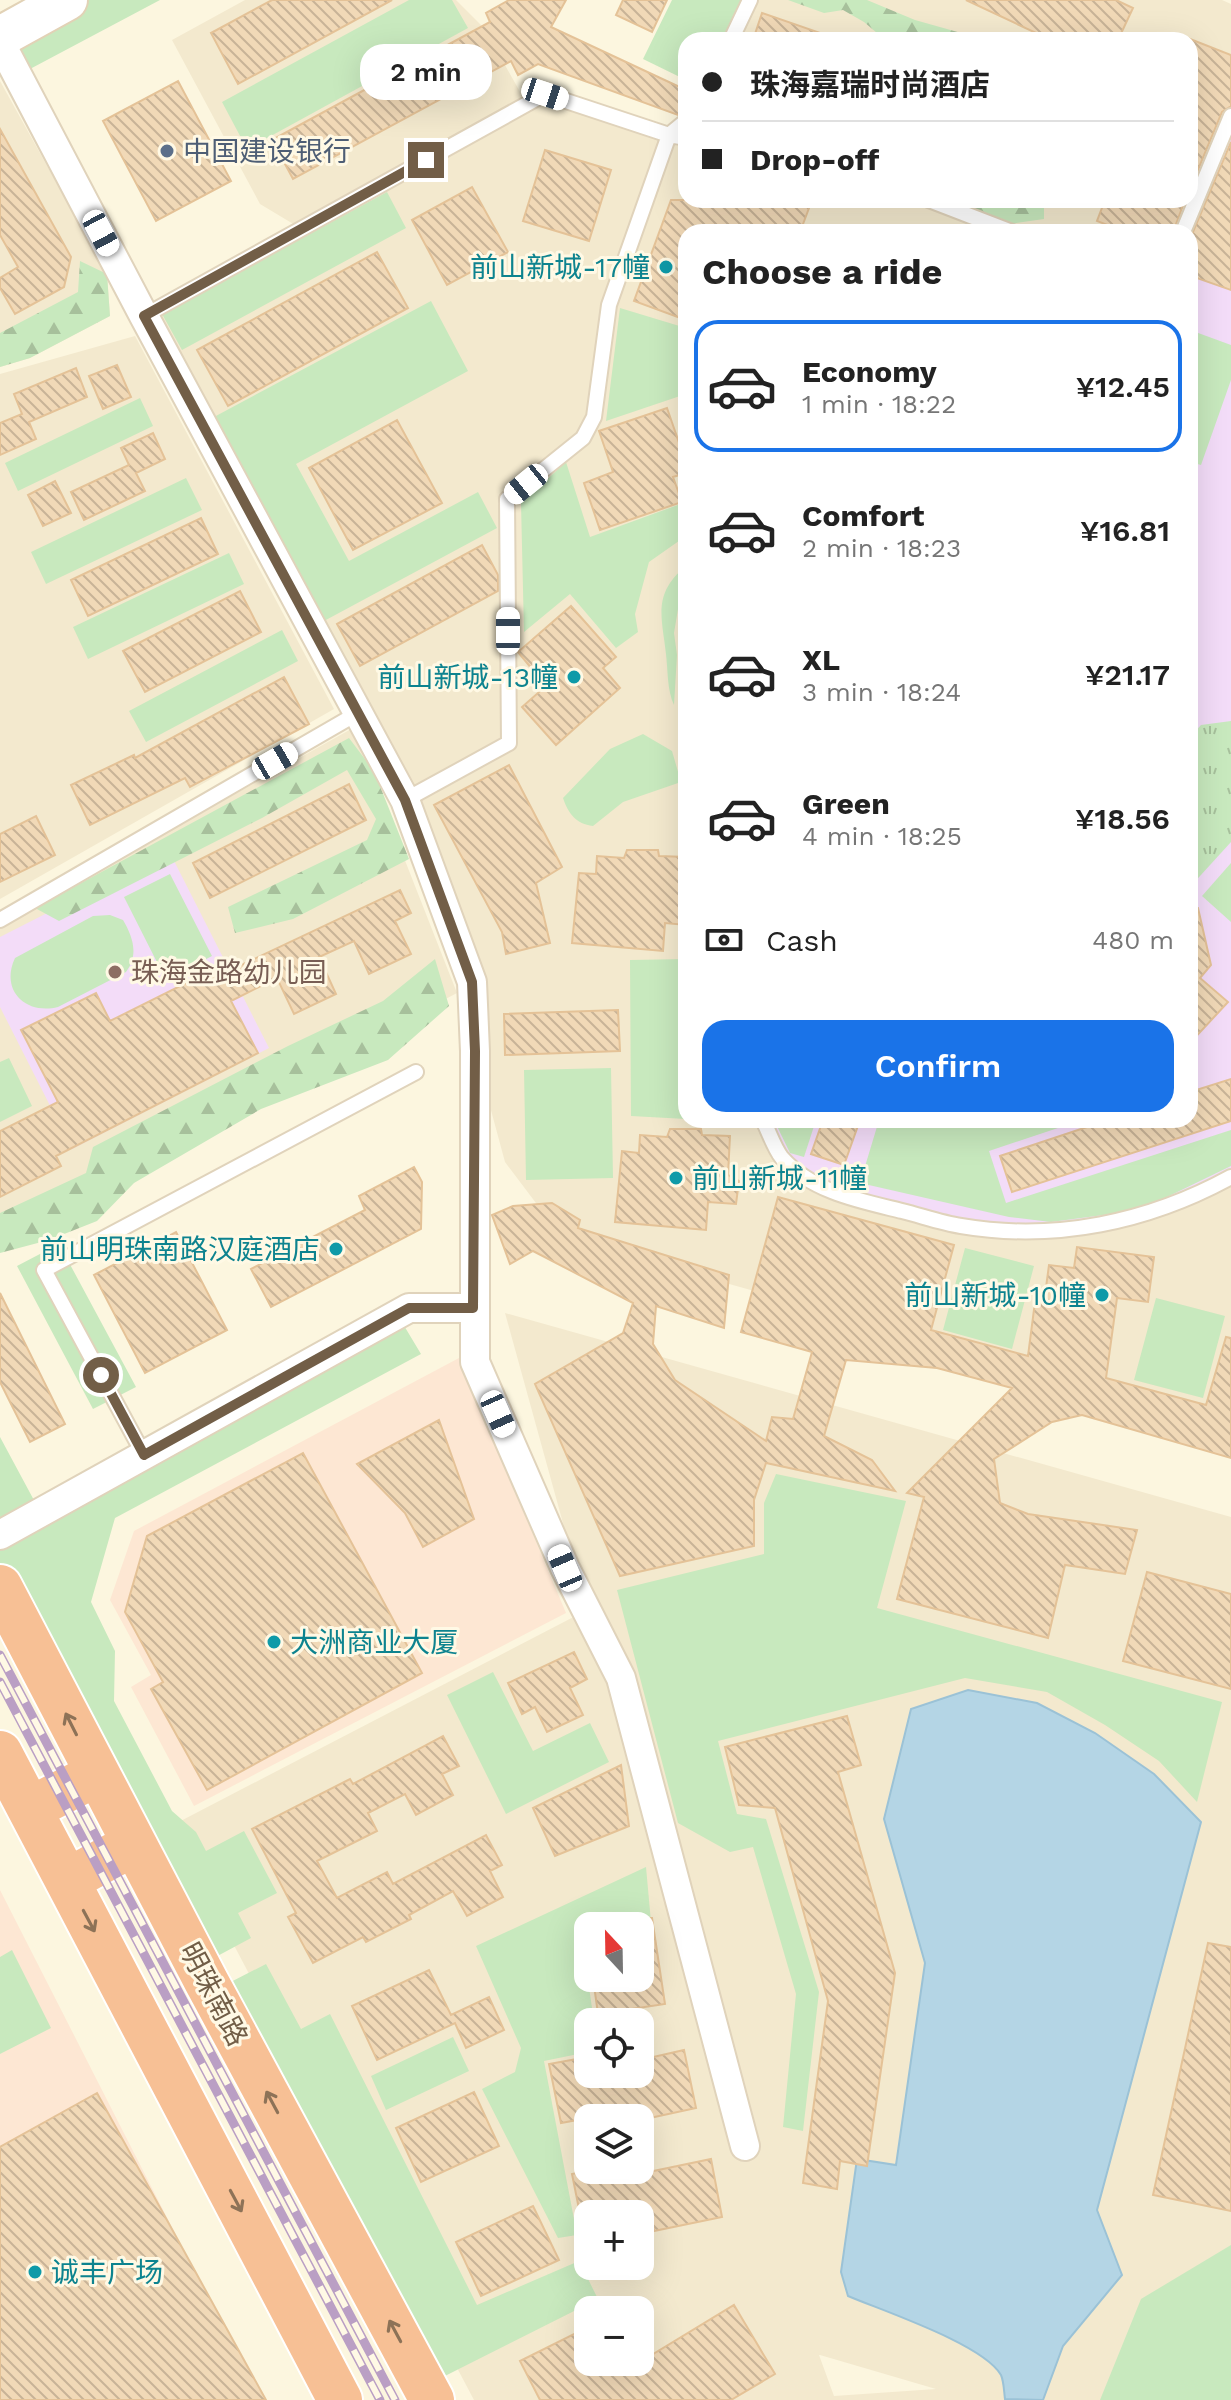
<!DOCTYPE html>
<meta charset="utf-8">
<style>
body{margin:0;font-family:"Work Sans","Noto Sans SC",sans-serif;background:#f2f2f2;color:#222;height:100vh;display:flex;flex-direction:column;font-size:30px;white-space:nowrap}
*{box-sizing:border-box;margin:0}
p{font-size:26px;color:#767676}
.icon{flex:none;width:44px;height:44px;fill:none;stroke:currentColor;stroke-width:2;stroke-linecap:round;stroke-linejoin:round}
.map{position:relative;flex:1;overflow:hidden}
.drawer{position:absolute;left:678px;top:224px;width:520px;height:904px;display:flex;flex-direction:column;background:#fff;border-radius:24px;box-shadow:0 8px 32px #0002}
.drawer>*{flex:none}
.guide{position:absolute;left:678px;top:32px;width:520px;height:176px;border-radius:24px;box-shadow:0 8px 32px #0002;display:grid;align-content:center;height:176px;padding:0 24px;background:#fff}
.needle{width:52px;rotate:338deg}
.controls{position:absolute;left:574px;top:1912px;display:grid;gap:16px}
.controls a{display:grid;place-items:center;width:80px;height:80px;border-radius:16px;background:#fff;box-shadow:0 8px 32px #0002;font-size:40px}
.end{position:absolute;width:36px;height:36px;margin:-18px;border:10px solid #725e47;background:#fff;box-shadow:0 0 0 4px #fff}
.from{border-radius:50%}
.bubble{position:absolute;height:56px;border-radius:24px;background:#fff;box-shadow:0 8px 32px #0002;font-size:26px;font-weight:600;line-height:56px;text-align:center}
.car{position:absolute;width:24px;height:48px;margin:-24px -12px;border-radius:10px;box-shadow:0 0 6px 2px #0007;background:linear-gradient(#fff 24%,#345 0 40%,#fff 0 76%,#345 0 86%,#fff 0)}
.guide b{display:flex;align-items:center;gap:28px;height:76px;font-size:30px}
.guide b+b{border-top:2px solid #e0e0e0}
.guide i{width:20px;height:20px;background:#222}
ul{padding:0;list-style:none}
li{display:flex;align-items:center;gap:24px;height:132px;margin:0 16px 12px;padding:0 8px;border:4px solid transparent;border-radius:24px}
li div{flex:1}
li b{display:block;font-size:30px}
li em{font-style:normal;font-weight:600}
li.current{border-color:#1a73e8}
li>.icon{width:72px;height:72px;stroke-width:1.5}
h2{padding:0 24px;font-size:36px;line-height:96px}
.pay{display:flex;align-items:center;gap:20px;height:88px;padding:0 24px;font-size:30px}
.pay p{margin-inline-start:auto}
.primary-button{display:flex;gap:16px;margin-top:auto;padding:16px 24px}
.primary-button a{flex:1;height:92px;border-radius:24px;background:#1a73e8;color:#fff;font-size:32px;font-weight:600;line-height:92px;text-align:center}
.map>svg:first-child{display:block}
.residential{fill:#f3e9ce;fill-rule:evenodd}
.commercial{fill:#fde7d3}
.education{fill:#f3dcf8}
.green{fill:#c8e9be}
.forest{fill:url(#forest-firs)}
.park{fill:url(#park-tufts)}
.water{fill:#b4d5e5;stroke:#9bc2d6;stroke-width:2}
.building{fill:url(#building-back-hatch);stroke:#e4c297;stroke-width:2}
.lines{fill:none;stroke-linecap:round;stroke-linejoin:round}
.lane-casing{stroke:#e0d3bb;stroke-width:18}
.street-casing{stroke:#e0d3bb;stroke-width:32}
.secondary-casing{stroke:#e2d2b6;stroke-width:44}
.highway-casing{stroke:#fff;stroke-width:48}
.lane{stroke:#fff;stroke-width:14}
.street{stroke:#fff;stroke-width:28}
.secondary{stroke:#fff;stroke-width:40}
.highway{stroke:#f7c095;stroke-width:44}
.rail-casing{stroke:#ba9fc4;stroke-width:9}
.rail{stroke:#fff9e5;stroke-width:6;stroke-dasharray:18;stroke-linecap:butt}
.oneway{stroke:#8d7257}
.route{stroke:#725e47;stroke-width:10}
.service-dot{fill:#5c6f8a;stroke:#fff9e5;stroke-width:3}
.culture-dot{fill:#0f9aa8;stroke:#fff9e5;stroke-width:3}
.education-dot{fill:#8d6e63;stroke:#fff9e5;stroke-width:3}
.labels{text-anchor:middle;stroke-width:6;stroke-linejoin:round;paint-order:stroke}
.service-label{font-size:28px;fill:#4e5e75;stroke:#fff9e5;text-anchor:start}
.culture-label{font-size:28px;fill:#0d838f;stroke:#fff9e5;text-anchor:end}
.education-label{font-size:28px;fill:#785e54;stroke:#fff9e5;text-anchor:start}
.street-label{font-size:28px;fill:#725e47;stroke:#fff9e5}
</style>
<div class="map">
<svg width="1231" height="2400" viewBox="0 0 1231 2400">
<defs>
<pattern id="forest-firs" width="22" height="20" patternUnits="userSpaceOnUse" patternTransform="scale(2)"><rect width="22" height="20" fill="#c8e9be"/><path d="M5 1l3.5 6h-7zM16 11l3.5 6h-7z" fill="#a7c09c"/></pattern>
<pattern id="park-tufts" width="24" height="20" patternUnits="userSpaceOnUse" patternTransform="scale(2)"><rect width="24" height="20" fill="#c8e9be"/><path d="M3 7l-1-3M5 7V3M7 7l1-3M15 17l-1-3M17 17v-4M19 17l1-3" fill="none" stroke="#a7c09c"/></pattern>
<pattern id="building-back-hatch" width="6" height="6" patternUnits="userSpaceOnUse" patternTransform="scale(2)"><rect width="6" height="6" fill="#f1d9b7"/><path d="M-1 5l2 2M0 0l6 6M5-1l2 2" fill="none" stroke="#c8b397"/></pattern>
</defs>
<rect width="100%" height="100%" fill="#fcf6df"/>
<!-- residential -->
<path class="residential" d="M245,0H456L484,28L527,104L545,94L669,135L686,121V200H1190V40H731L750,0H1222L1231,4V116L1183,232H686V1120H763L1231,1177V1425L651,1262L545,1215L505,1162L475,1051L472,982L405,800L144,316L300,228L260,204L172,40Z
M0,81L107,274L110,316L30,358L0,367Z
M135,336L334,709L0,899V374Z
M353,728L457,993L0,1233V925Z
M505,1313L1231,1517V2400H474L171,1826L587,1610ZM588,1926H640V1978H588ZM588,2022H640V2074H588ZM588,2118H640V2170H588ZM588,2214H640V2266H588ZM588,2310H640V2362H588ZM819,2355H820L936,2389L834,2396Z"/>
<!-- commercial -->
<path class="commercial" d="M459,1358L566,1613L194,1806L131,1687L151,1675L110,1600L134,1531Z
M0,1890L260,2400H0Z"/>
<!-- education -->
<path class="education" d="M1231,116V1177L1172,1206L1050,1232L962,1227L854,1199L781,1157L763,1120H1190V232Z
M169,851L269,1048L72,1149L0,1007V937Z"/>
<!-- green -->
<path class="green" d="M89,0H160L30,69L15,39Z
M409,0H452L468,28L247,149L222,102Z
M672,0H744L724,40H686V80L643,59Z
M387,192L406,228L182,350L162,314Z
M431,301L468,371L296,464L349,561L478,492L497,528L324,621L214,417Z
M620,308L686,328V394L606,421Z
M1190,330L1231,345V380L1201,465L1190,462Z
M140,398L153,426L18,491L5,463Z
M566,462L590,537L686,502V536L649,562L635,614L638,632L616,648L570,594L524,632L521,503Z
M186,478L202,510L46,584L31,552Z
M229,553L244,584L88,659L73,627Z
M686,566V591L678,609L674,633L677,655L674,705C667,690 668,671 666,654C662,617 652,594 686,566Z
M282,630L298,661L146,742L129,711Z
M643,734L672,751L681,782L623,802L593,826C576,824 568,813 563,798L610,749Z
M1231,863V922L1202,896Z
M170,874L212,956L166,980L124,897Z
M110,915L123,920C133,937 139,955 126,972L58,1007C25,1015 0,990 15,958L93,916Z
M686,959V1119L631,1116L630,960Z
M9,1058L32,1106L0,1122V1062Z
M611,1068L613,1178L526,1180L524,1070Z
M774,1120H816L804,1157L790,1153Z
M879,1120H1082L989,1151L1006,1203L1231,1130V1166L1167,1197L1126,1212L1051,1222L1009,1217L860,1183Z
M59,1244L136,1387L93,1409L17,1266Z
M965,1248L1034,1266L1012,1349L943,1330Z
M1156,1298L1225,1316L1203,1398L1134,1380Z
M403,1324L421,1354L115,1518L91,1602L115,1651L114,1701L172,1811L196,1832L206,1851L244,1831L277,1893L238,1913L251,1938L210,1960L0,1566V1547Z
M0,1437L36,1504L0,1524Z
M776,1474L906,1501L877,1608L1222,1702L1197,1802L1159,1761L1105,1725L1047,1692L965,1678L718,1741L737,1814L766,1819L819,1992L803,2131L783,2127L796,1994L753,1847L730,1852L678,1823L617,1590L764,1554V1503Z
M493,1672L533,1751L590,1723L609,1762L506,1814L447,1695Z
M646,1867L652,1933L640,1926H588V1943L583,1945L594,2022H588V2052L544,2061L577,2235L558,2238L482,2089L515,2072L521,2048L476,1946Z
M12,1950L51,2028L0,2054V1957Z
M266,1964L301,2029L330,2014L477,2305L579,2261L598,2299L433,2382L223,1986Z
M453,2037L469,2071L386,2110L371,2076Z
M1231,2245V2400H1100L1141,2299Z"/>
<!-- forest -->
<path class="forest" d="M788,0H867L915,20L986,40H921L877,33L864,22L843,10L824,13Z
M940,200L1044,203V219L1003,225Z
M80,261L107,274L110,316L30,358L0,367V333L78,292Z
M349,738L374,771L409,859L293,919L235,933L228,907L367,840L376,819L347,770L262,818L59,921L35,908Z
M435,959L449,1006L388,1060L261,1109L134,1183L97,1221L49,1240L0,1253V1213L86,1173L93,1147L288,1046L383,1001Z"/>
<!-- park -->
<path class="park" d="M1231,721V842L1190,887V737L1201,725Z"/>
<!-- water -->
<path class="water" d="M968,1690L1037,1703L1095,1733L1154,1774L1201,1822L1097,2210L1122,2275L1063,2346L1043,2400L1005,2399C1004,2392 1004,2382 1001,2375C983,2344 883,2311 848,2296L841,2272L857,2159L896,2165L925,1963L884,1819L911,1709Z"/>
<!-- building -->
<path class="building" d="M272,0H392L238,84L211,33Z
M509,0H566L551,27L686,90V111L678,115L538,64L518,75L511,61L293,179L272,140L490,22L486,13Z
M623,0H667L652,32L616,15Z
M966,0H1116L1133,8L1118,40H1051Z
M762,13L832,37L831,40H753Z
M1190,39L1231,55V106L1222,112L1190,189Z
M178,81L231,181L156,221L103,121Z
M0,129L71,257L64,287L15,314L0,288V278L18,267L0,235Z
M1231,142V290L1191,276L1197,259L1190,258V239Z
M545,150L611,170L589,241L523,221Z
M472,187L508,252L447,285L412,220Z
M671,200H812L800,232H686V320L634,301Z
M1105,200H1185L1173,232H1125L1097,221Z
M377,252L408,308L228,406L197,350Z
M117,365L131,397L103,409L89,376Z
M76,368L87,397L29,422L36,439L0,455V423L22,414L14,394Z
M667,408L686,463V473L673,477L682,502L600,530L584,483L613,472L599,431Z
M397,420L442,503L353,550L309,468Z
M153,433L165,459L136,473L145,491L84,520L71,492L129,465L121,448Z
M55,481L71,513L43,526L28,495Z
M201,518L218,554L88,616L71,580Z
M482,545L498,575V591L360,666L337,624Z
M240,591L261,632L145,692L123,651Z
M571,606L616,657L603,668L620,688L556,745L522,707L546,686L518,652Z
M284,677L309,724L190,787L185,778L90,825L71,785L134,755L135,758Z
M509,765L562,867L536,883L550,943L506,954L502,932L434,805Z
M349,784L366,820L210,898L193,863Z
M36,816L55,855L0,882V834Z
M627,850H658L659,856L686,857V925L665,923L663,951L572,943L579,873L596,874L597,856L624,858Z
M400,890L411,913L395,921L411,954L369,974L354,941L319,957L336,994L294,1014L277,978L231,1001L258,1053L56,1156L61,1166L0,1197V1131L58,1102L21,1030L96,993L110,1021L214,969L218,976Z
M1198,908L1211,965L1200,978L1228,1002L1190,1043V909Z
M618,1010L620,1051L505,1055L504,1014Z
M1231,1079V1121L1012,1192L1000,1156L1108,1120H1190V1092Z
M823,1120H860L844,1165L811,1154Z
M670,1129H701L702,1135L730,1136L728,1175L739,1181L736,1204L708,1202L706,1230L615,1222L622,1151L639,1153L640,1135L667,1137Z
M414,1167L422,1182L421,1229L271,1307L251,1269L365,1210L359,1196Z
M778,1197L954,1245L931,1330L1028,1356L1036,1294L1045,1295L1049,1265L1074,1268L1077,1247L1154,1257L1148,1302L1117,1298L1106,1378L1206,1405L1226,1337L1231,1338V1458L1082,1415L1052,1422L994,1459L1000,1503L1028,1514L1137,1530L1125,1574L1065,1565L1048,1638L897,1599L924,1497L907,1493L1012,1388L937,1368L846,1360L824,1436L872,1460L895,1491L766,1463L754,1500V1546L620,1576L535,1384L623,1333L633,1303L533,1251L510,1264L492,1215L513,1206L552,1203L580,1220L578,1228L729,1275L724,1328L656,1306L653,1344L675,1380L766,1441L772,1417L793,1419L812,1352L741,1332Z
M176,1232L227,1330L145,1373L94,1275Z
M0,1293L65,1424L30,1442L0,1382Z
M439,1420L474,1519L423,1547L405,1513L357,1464Z
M303,1453L422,1673L207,1790L151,1689L163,1682L125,1612L147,1536Z
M1147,1572L1231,1594V1689L1123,1661Z
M574,1652L587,1679L570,1688L583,1715L547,1732L535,1707L522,1714L508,1683Z
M847,1716L861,1765L838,1772L895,1973L867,2166L840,2161L837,2189L803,2183L828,2001L775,1808L739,1805L725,1747Z
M443,1736L459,1766L442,1774L453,1795L416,1815L405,1794L368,1813L377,1831L317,1861L337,1898L387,1872L393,1884L486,1835L502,1865L490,1871L503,1897L467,1916L453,1891L409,1915L411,1919L366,1942L363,1937L313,1963L288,1917L296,1913L252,1829L350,1779L353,1784Z
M621,1765L629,1826L555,1856L533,1808Z
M640,1918H652L665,2004L598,2014L593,1978H640Z
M1208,1943L1231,1947V2211L1153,2195Z
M429,1970L451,2015L489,1997L504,2030L466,2048L455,2023L377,2060L352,2006Z
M684,2050L696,2108L650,2118H627L625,2111L561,2123L549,2064L588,2057V2074H640V2060Z
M474,2092L499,2146L421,2182L396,2128Z
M97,2093L266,2400H0V2147Z
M711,2159L722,2217L654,2231L652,2219L640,2221V2214H580L572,2174L591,2170H638L639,2174Z
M533,2206L559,2260L481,2296L456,2242Z
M734,2305L775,2374L731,2400H540L520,2361L588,2327V2362H640Z"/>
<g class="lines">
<!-- lane casing -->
<g class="lane-casing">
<path id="lane" d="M731,40L750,0
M686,121L669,135L686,138
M929,200L1012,232
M1183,232L1231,116
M144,316L545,94L669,135L609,305L594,417L583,438L507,499L509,743L405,800
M0,920L358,713
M763,1120C769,1132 774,1148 782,1158C812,1192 861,1201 902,1211C922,1216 942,1223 961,1226C1055,1242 1149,1222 1231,1177
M144,1455L44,1270L416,1072"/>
</g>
<!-- street casing -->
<g class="street-casing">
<path id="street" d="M0,42L144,316L405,800L472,982L475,1051V1362L565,1568L621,1678L745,2146
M0,1535L409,1308H473"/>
</g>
<!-- secondary casing -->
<g class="secondary-casing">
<path id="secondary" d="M0,37L67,0"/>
</g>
<!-- highway casing -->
<g class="highway-casing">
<path id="highway" d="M0,1587L206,1981L432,2400
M0,1753L340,2400
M30,1809L97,1774
M68,1880L134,1844"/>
</g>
<!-- lane -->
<use href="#lane" class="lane"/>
<!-- street -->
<use href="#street" class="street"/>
<!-- secondary -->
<use href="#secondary" class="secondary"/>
<!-- highway -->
<use href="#highway" class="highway"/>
<!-- rail casing -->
<g class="rail-casing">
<path id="rail" d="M0,1655L395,2400
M0,1682L380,2400"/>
</g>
<!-- rail -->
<use href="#rail" class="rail"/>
</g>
<!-- one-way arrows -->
<defs><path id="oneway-shaft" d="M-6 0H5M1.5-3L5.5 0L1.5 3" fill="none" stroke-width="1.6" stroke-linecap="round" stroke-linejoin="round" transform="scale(2)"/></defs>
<g class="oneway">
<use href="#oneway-shaft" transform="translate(71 1724) rotate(-117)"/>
<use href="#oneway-shaft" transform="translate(89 1921) rotate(62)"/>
<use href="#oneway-shaft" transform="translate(272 2102) rotate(-118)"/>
<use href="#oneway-shaft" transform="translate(236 2201) rotate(62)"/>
<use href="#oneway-shaft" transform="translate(395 2331) rotate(-118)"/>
</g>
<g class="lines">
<!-- route -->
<path class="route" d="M101,1375L144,1455L409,1308H473L475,1051L472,982L405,800L144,316L426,160"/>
</g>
<!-- markers -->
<circle class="service-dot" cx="167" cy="151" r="8"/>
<g class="culture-dot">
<circle cx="666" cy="267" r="8"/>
<circle cx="574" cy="677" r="8"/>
<circle cx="676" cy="1178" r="8"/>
<circle cx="336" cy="1249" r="8"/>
<circle cx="1102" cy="1295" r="8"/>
<circle cx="274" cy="1642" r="8"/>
<circle cx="35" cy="2272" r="8"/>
</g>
<circle class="education-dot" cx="115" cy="972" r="8"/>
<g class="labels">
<!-- service labels -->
<g class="service-label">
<text x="183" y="161">中国建设银行</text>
</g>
<!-- culture labels -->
<g class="culture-label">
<text x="650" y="277">前山新城-17幢</text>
<text x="558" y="687">前山新城-13幢</text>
<text x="692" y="1188" text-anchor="start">前山新城-11幢</text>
<text x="320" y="1259">前山明珠南路汉庭酒店</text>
<text x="1086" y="1305">前山新城-10幢</text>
<text x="290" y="1652" text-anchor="start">大洲商业大厦</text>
<text x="51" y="2282" text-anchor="start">诚丰广场</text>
</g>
<!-- education labels -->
<g class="education-label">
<text x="131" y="982">珠海金路幼儿园</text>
</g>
<!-- street labels -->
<g class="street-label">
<text transform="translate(214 1994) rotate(62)" y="10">明珠南路</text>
</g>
</g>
</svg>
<div class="controls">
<a><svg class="needle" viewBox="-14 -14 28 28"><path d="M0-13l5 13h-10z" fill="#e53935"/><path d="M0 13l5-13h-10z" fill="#767676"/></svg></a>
<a><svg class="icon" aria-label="locate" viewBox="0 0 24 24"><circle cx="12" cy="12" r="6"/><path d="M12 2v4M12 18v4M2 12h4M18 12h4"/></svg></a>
<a><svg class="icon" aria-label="layers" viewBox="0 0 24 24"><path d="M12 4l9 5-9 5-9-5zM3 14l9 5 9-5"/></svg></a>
<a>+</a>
<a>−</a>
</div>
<i class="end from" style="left:101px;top:1375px"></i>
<i class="end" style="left:426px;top:160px"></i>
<div class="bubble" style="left:360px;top:44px;width:132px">2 min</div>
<i class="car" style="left:545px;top:94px;rotate:108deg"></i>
<i class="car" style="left:101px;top:233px;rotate:152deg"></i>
<i class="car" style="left:526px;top:484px;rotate:231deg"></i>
<i class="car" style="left:508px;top:631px;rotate:0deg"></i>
<i class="car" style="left:275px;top:761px;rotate:60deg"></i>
<i class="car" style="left:498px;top:1414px;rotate:156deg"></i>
<i class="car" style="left:565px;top:1568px;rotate:337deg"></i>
<div class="guide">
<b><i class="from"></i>珠海嘉瑞时尚酒店</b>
<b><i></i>Drop-off</b>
</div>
<section class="drawer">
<h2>Choose a ride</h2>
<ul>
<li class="current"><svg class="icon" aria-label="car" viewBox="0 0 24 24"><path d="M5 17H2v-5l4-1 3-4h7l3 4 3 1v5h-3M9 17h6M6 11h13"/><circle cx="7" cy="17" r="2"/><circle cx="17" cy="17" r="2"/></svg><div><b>Economy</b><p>1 min · 18:22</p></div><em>¥12.45</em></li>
<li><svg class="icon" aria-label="car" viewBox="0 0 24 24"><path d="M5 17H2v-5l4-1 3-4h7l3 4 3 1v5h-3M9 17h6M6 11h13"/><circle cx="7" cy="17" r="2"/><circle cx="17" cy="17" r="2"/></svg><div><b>Comfort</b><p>2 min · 18:23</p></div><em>¥16.81</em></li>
<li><svg class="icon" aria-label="car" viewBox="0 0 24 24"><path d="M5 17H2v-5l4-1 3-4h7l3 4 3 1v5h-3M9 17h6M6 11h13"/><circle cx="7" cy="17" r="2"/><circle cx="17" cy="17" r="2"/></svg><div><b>XL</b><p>3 min · 18:24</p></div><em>¥21.17</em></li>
<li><svg class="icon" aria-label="car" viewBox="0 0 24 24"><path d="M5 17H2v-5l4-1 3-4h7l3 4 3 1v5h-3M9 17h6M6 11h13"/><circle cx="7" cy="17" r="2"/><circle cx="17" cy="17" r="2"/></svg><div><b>Green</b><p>4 min · 18:25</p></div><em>¥18.56</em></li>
</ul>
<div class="pay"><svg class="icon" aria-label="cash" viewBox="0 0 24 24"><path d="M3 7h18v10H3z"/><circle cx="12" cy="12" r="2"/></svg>Cash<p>480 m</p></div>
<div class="primary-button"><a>Confirm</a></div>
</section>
</div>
